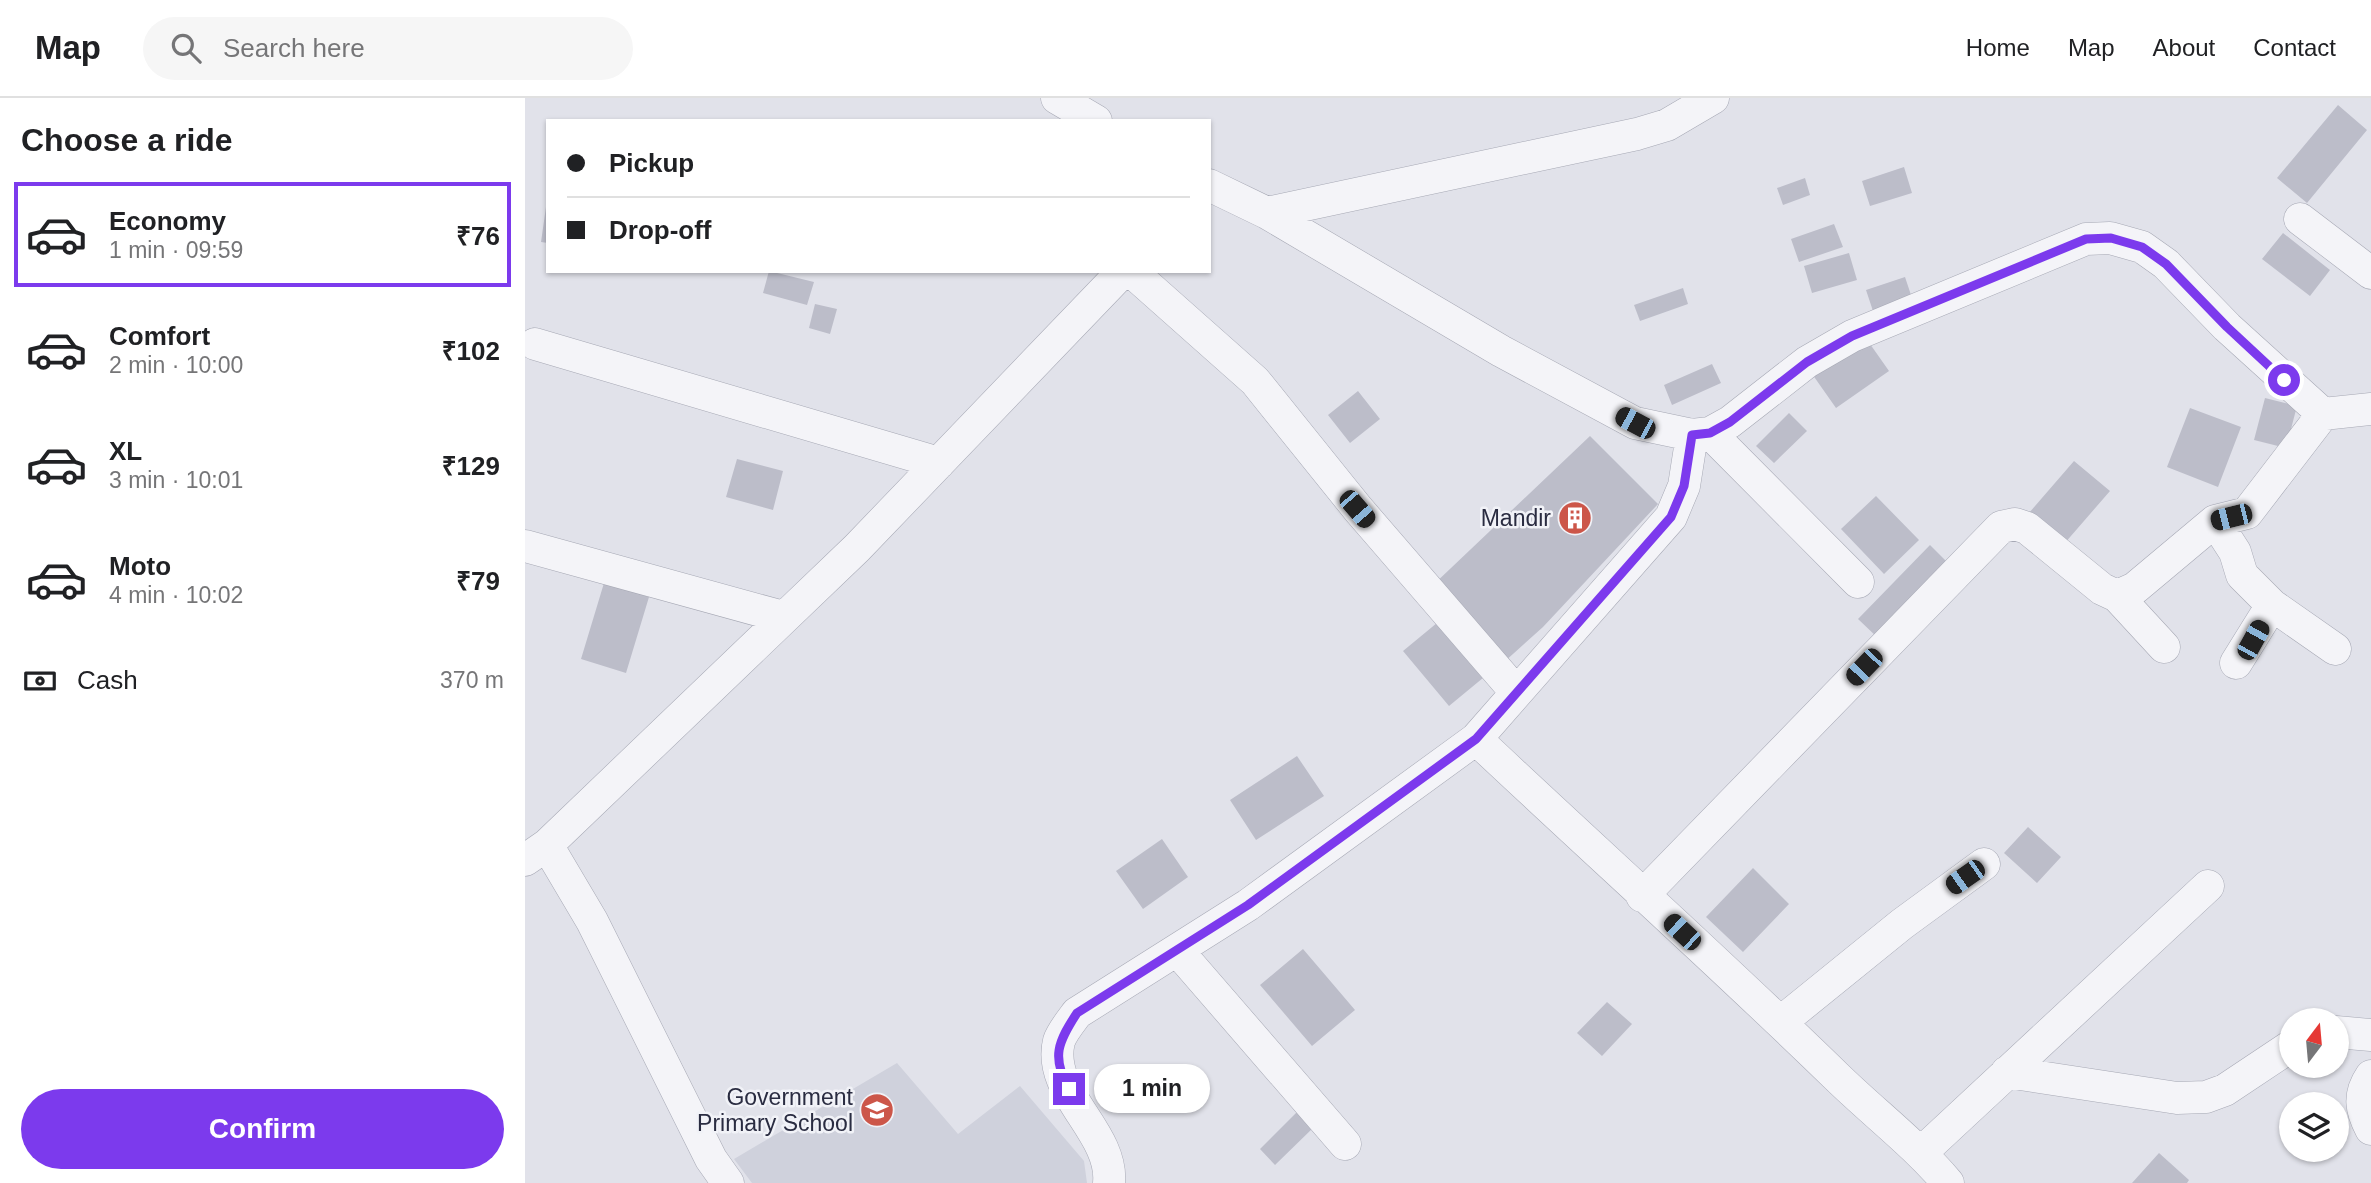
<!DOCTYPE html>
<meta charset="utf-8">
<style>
body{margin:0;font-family:Arial,sans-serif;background:#f6f6f6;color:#202124;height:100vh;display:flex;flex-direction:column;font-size:26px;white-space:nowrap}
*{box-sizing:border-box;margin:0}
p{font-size:23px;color:#757577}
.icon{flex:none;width:38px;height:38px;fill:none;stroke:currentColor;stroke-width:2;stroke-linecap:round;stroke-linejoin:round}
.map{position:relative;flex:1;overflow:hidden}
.side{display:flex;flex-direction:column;background:#fff;width:525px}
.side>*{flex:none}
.hud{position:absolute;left:21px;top:21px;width:665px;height:154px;border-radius:0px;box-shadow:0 2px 5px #0004;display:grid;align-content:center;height:154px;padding:0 21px;background:#fff}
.needle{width:46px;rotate:16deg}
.tools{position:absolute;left:1754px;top:910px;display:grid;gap:14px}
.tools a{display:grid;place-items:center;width:70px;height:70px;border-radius:50%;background:#fff;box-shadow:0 2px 5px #0004;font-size:35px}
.end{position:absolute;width:32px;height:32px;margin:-16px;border:9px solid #7c3aed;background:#fff;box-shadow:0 0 0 4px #fff}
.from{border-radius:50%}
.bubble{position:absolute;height:49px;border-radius:24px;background:#fff;box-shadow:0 2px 5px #0004;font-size:23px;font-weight:800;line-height:49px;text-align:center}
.car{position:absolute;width:21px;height:42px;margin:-21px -10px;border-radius:9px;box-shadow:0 0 5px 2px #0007;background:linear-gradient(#222 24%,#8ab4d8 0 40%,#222 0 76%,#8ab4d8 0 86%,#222 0)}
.hud b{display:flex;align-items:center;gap:24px;height:66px;font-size:26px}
.hud b+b{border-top:2px solid #e0e0e0}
.hud i{width:18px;height:18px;background:#202124}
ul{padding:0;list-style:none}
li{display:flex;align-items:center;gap:21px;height:105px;margin:0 14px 10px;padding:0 7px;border:4px solid transparent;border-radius:0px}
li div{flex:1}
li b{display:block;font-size:26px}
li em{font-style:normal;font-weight:800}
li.current{border-color:#7c3aed}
li>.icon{width:63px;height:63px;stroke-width:1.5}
h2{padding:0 21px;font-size:32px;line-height:84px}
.pay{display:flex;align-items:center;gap:18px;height:77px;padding:0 21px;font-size:26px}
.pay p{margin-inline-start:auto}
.cta{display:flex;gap:14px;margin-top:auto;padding:14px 21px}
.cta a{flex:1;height:80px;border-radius:42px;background:#7c3aed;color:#fff;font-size:28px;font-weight:800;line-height:80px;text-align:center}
header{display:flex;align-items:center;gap:42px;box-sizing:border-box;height:98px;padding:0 35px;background:#fff;border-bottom:2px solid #e0e0e0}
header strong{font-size:33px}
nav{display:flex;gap:38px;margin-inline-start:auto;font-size:24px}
.search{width:490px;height:63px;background:#f6f6f6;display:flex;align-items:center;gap:18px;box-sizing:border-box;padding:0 24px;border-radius:38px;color:#757577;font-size:26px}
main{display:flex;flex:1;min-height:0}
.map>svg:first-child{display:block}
.built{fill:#cfd1dc}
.building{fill:#bcbdc9}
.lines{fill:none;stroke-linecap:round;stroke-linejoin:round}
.street-casing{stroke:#a6a8b4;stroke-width:33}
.street{stroke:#f4f4f8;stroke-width:32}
.route{stroke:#7c3aed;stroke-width:9}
.labels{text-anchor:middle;stroke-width:5;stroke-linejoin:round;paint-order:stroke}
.poi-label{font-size:23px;fill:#2a2c41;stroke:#f1f2f7;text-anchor:end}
</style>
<header>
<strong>Map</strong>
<div class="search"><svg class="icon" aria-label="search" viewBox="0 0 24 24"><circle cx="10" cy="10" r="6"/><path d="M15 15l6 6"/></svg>Search here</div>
<nav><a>Home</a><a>Map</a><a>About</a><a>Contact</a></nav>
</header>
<main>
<section class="side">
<h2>Choose a ride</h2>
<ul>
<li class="current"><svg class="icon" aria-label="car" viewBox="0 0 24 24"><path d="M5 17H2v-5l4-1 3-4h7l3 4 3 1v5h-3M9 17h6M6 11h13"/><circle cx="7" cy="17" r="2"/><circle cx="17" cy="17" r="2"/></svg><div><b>Economy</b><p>1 min · 09:59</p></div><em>₹76</em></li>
<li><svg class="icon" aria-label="car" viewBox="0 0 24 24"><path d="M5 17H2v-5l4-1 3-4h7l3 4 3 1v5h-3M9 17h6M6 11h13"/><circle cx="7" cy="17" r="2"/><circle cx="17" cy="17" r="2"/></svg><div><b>Comfort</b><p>2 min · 10:00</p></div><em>₹102</em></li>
<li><svg class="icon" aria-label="car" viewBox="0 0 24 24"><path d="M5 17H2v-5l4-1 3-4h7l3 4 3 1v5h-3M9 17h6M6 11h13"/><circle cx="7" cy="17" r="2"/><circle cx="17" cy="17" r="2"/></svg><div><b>XL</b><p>3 min · 10:01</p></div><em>₹129</em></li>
<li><svg class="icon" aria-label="car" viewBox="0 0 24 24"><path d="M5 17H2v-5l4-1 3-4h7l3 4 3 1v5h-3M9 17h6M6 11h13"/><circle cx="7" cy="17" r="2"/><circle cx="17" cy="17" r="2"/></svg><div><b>Moto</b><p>4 min · 10:02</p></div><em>₹79</em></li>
</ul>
<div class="pay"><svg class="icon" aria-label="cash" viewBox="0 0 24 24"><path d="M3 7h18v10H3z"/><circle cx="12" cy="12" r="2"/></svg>Cash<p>370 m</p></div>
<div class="cta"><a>Confirm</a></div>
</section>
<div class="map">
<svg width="1846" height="1085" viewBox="0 0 1846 1085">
<rect width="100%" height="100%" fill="#e1e2ea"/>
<!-- built -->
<path class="built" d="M372,965L433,1036L495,988L559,1063L562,1085H227L209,1061Z"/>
<!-- building -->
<path class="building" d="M1813,7L1842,32L1782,105L1752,80Z
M1379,69L1387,95L1345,108L1337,83Z
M1280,80L1285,97L1258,107L1252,90Z
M21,109H23V145L16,144Z
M1309,126L1318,149L1274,164L1266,141Z
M1758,135L1805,172L1785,198L1737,161Z
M1324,155L1332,182L1287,195L1279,168Z
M244,173L289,184L282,207L238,195Z
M1380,179L1387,200L1348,213L1341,192Z
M1158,190L1163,206L1115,223L1109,207Z
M290,206L312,211L305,236L284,230Z
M1338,236L1364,273L1311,310L1285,273Z
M1187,266L1196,285L1147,307L1139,287Z
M833,293L855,321L825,345L803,317Z
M1740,300L1772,308L1761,350L1729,342Z
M1665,310L1716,329L1693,389L1642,369Z
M1264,315L1282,333L1249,365L1231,348Z
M1065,338L1133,406L1018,529L978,565L906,489Z
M212,361L258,373L248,412L201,399Z
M1549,363L1585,393L1539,446L1504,415Z
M1351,398L1394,442L1359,476L1316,431Z
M1405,447L1425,467L1353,540L1333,521Z
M79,485L124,499L101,575L56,561Z
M918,520L964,575L924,608L878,553Z
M772,658L799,698L731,742L705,702Z
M1503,729L1536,759L1512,785L1479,755Z
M637,741L663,779L618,811L591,773Z
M1228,770L1264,806L1218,854L1181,819Z
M778,851L830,912L787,948L735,887Z
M1082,904L1107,926L1077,958L1052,935Z
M773,1013L789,1029L750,1067L735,1051Z
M1634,1055L1664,1082L1662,1085H1607Z"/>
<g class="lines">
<!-- street casing -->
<g class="street-casing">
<path id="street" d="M532,0L571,23
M684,87L742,115L976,253L1110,325L1167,337L1185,335L1205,324L1282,264L1327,238L1561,141L1585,140L1617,149L1641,166L1702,229L1798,316L1846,311
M742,115L1112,36L1142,27L1188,0
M1775,121L1846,175
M606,173L730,283L833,411L991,594
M10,246L414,365
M1185,335L1333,484
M1690,423L1710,454L1717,477L1747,507L1711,565
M0,448L258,519
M1592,498L1610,490L1690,423L1722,415L1798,316
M1747,507L1810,551
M951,641C1071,754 1194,864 1312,979C1349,1015 1390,1046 1423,1085
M22,747L67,823L186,1061L203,1085
M0,762L22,747L332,450L598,173
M1117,798L1476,429L1490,426L1502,430L1577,491L1592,498L1639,549
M652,852L820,1046
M1256,924L1377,826L1459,766
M1811,934L1846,937
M1482,974L1652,1000L1681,999L1700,992L1766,948
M1846,978C1833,997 1836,1012 1846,1031
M1397,1054L1683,788
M584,1085C589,1034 521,995 534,943C537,934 546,923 552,915L723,807L951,641L1146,419L1159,388L1167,337"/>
</g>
<!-- street -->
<use href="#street" class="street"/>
</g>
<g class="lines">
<!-- route -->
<path class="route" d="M544,991C526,959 533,944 552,915L723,807L951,641L1146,419L1159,388L1167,337L1185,335L1205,324L1282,264L1327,238L1561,141L1586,140L1617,149L1641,166L1702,229L1759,282"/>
</g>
<!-- icons -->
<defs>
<g id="building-disc" transform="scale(1.75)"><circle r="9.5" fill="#cc5649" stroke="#f1f2f7"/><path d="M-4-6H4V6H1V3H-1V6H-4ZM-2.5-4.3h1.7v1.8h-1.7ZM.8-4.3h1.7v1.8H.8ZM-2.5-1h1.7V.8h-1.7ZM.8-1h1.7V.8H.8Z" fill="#fff"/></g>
<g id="school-disc" transform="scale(1.75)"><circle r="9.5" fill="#cc5649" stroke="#f1f2f7"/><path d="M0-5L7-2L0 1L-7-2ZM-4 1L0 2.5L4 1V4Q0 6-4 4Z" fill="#fff"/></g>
</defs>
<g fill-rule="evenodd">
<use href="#building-disc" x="1050" y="420"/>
<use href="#school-disc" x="352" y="1012"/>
</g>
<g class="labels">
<!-- poi labels -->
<g class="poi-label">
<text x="1026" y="428">Mandir</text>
<text x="328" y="1007">Government<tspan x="328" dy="26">Primary School</tspan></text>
</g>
</g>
</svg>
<div class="tools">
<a><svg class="needle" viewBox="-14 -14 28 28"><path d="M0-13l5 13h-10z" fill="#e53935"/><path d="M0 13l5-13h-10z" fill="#757577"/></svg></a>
<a><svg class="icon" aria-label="layers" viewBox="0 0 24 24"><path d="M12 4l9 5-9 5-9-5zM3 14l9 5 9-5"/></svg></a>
</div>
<i class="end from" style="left:1759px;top:282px"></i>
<i class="end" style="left:544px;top:991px"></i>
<div class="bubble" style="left:569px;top:966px;width:116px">1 min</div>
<i class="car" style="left:1110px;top:325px;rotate:298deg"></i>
<i class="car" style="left:832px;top:411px;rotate:139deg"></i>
<i class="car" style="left:1706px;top:419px;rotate:256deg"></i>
<i class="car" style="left:1728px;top:542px;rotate:29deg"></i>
<i class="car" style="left:1339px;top:569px;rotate:224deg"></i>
<i class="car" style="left:1440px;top:779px;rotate:235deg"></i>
<i class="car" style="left:1157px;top:834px;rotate:313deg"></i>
<div class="hud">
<b><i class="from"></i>Pickup</b>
<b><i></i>Drop-off</b>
</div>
</div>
</main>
